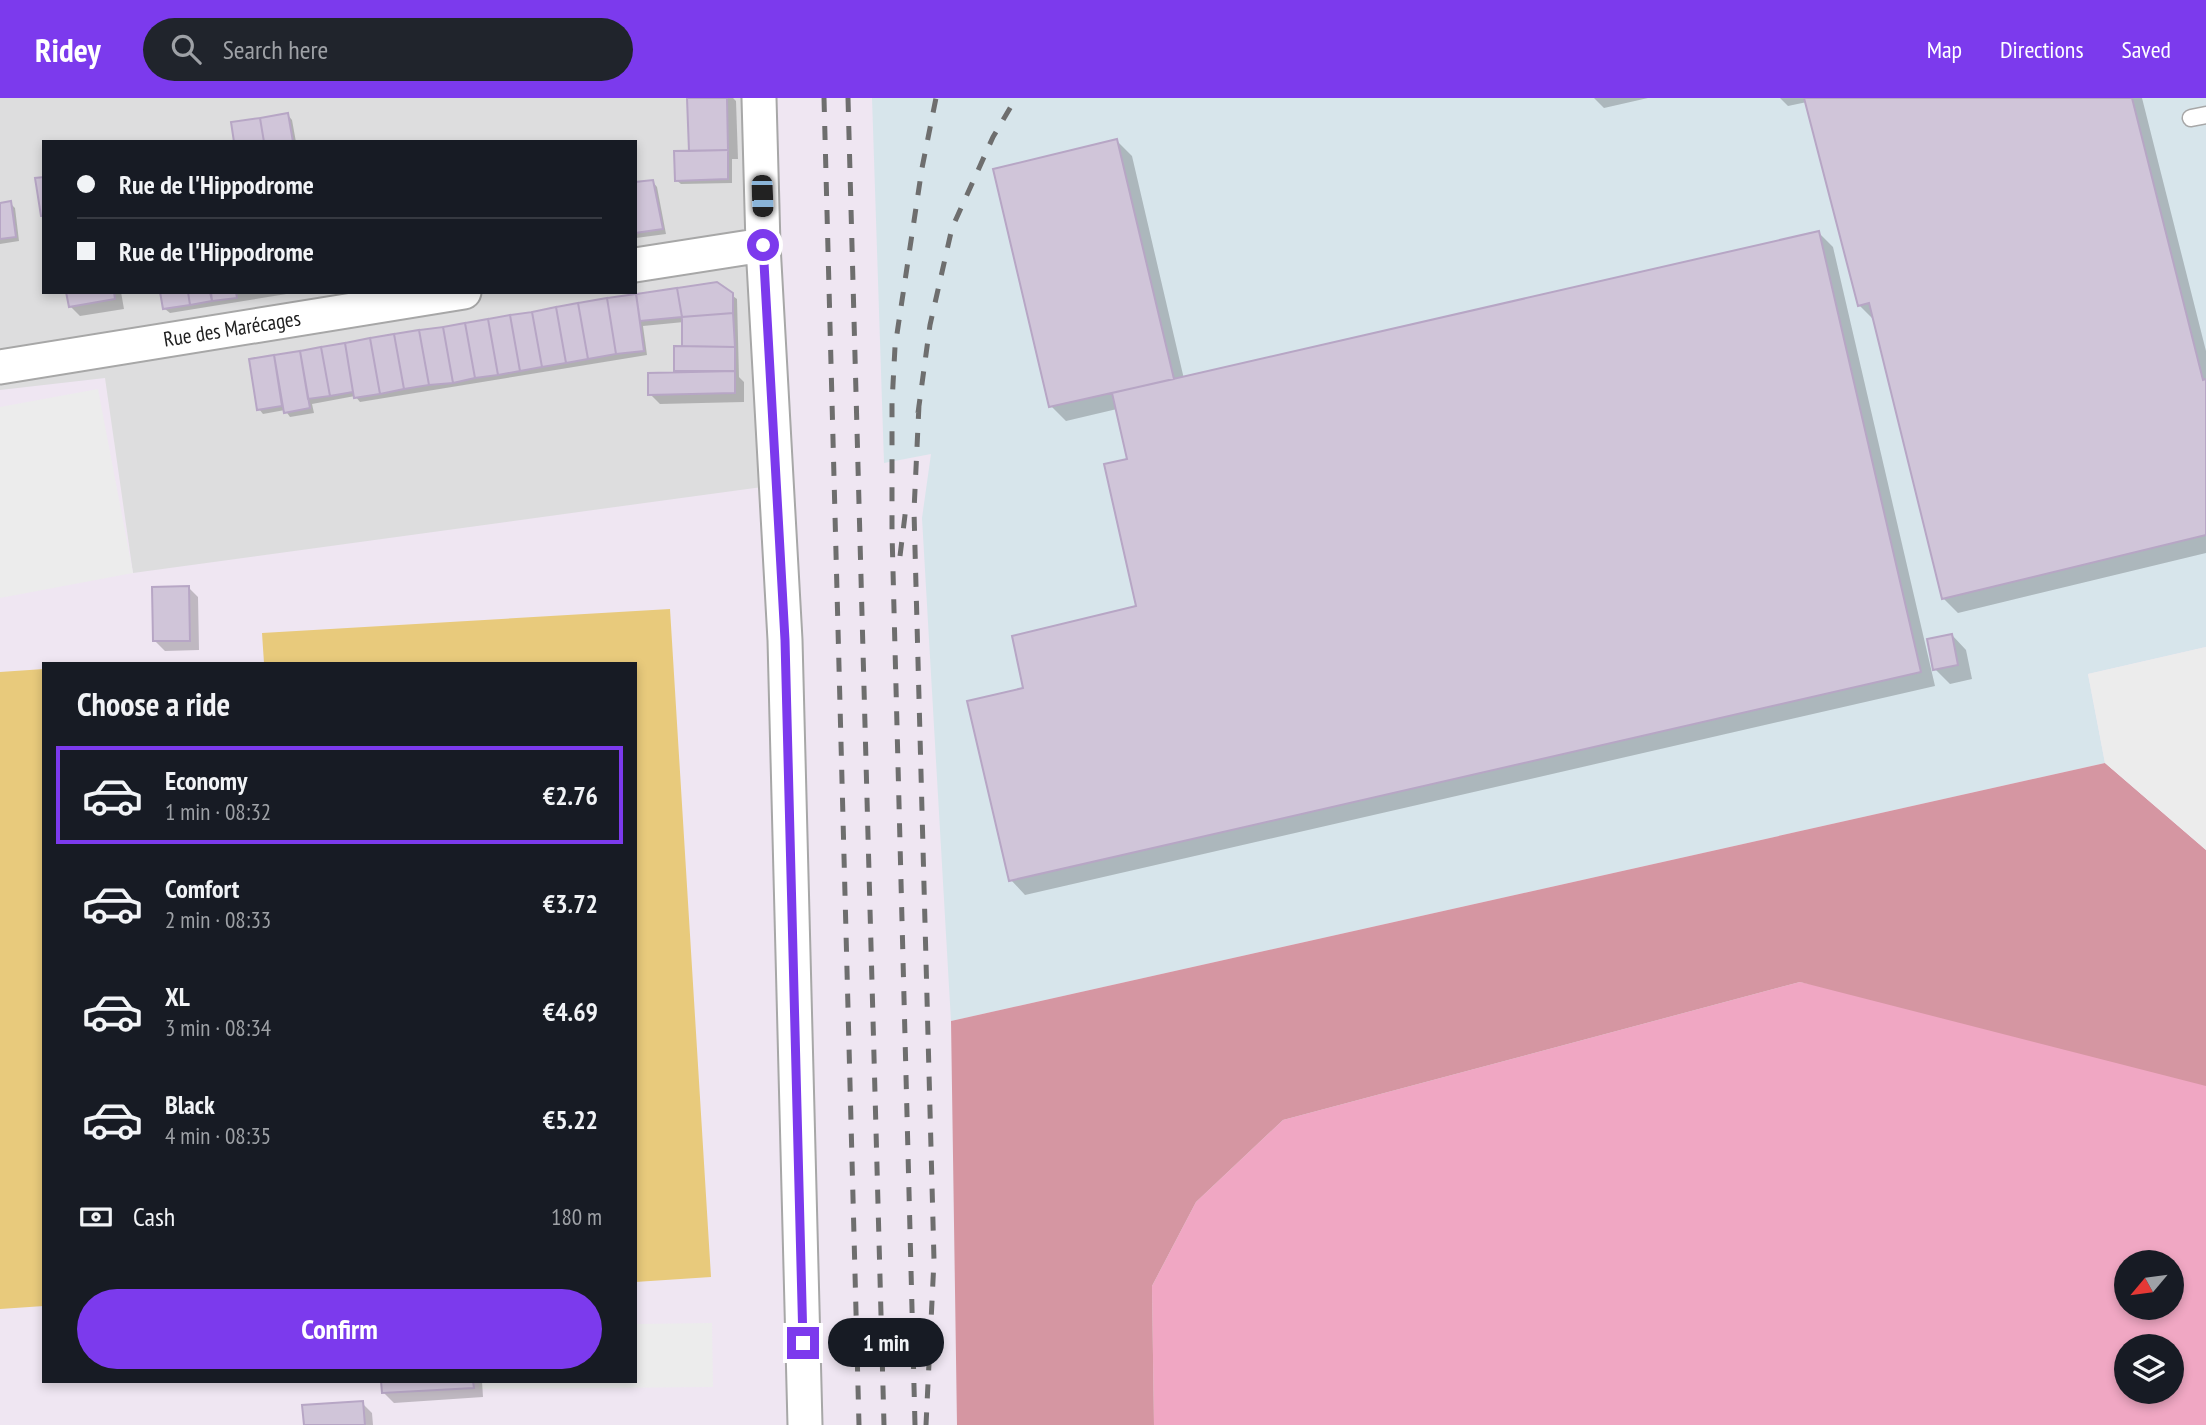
<!DOCTYPE html>
<meta charset="utf-8">
<style>
body{margin:0;font-family:"PT Sans Narrow",sans-serif;background:#20242c;color:#f1f3f6;height:100vh;display:flex;flex-direction:column;font-size:26px;white-space:nowrap}
*{box-sizing:border-box;margin:0}
p{font-size:23px;color:#9ea1a6}
.icon{flex:none;width:38px;height:38px;fill:none;stroke:currentColor;stroke-width:2;stroke-linecap:round;stroke-linejoin:round}
.map{position:relative;flex:1;overflow:hidden}
.sheet{position:absolute;left:42px;top:564px;width:595px;height:721px;display:flex;flex-direction:column;background:#171b24;border-radius:0px;box-shadow:0 4px 10px #0003}
.sheet>*{flex:none}
.top-card{position:absolute;left:42px;top:42px;width:595px;height:154px;border-radius:0px;box-shadow:0 4px 10px #0003;display:grid;align-content:center;height:154px;padding:0 35px;background:#171b24}
.needle{width:46px;rotate:241deg}
.tools{position:absolute;left:2114px;top:1152px;display:grid;gap:14px}
.tools a{display:grid;place-items:center;width:70px;height:70px;border-radius:50%;background:#171b24;box-shadow:0 4px 10px #0003;font-size:35px}
.end{position:absolute;width:32px;height:32px;margin:-16px;border:9px solid #7c3aed;background:#fff;box-shadow:0 0 0 4px #fff}
.from{border-radius:50%}
.bubble{position:absolute;height:49px;border-radius:24px;background:#171b24;box-shadow:0 4px 10px #0003;font-size:23px;font-weight:700;line-height:49px;text-align:center}
.car{position:absolute;width:21px;height:42px;margin:-21px -10px;border-radius:9px;box-shadow:0 0 5px 2px #0007;background:linear-gradient(#222 24%,#8ab4d8 0 40%,#222 0 76%,#8ab4d8 0 86%,#222 0)}
.top-card b{display:flex;align-items:center;gap:24px;height:66px;font-size:26px}
.top-card b+b{border-top:2px solid #363941}
.top-card i{width:18px;height:18px;background:#f1f3f6}
ul{padding:0;list-style:none}
li{display:flex;align-items:center;gap:21px;height:98px;margin:0 14px 10px;padding:0 21px;border:4px solid transparent;border-radius:0px}
li div{flex:1}
li b{display:block;font-size:26px}
li em{font-style:normal;font-weight:700}
li.current{border-color:#7c3aed}
li>.icon{width:63px;height:63px;stroke-width:1.5}
h2{padding:0 35px;font-size:32px;line-height:84px}
.pay{display:flex;align-items:center;gap:18px;height:77px;padding:0 35px;font-size:26px}
.pay p{margin-inline-start:auto}
.primary-button{display:flex;gap:14px;margin-top:auto;padding:14px 35px}
.primary-button a{flex:1;height:80px;border-radius:42px;background:#7c3aed;color:#fff;font-size:28px;font-weight:700;line-height:80px;text-align:center}
header{display:flex;align-items:center;gap:42px;box-sizing:border-box;height:98px;padding:0 35px;background:#7c3aed;color:#fff}
header strong{font-size:33px}
nav{display:flex;gap:38px;margin-inline-start:auto;font-size:24px}
.search{width:490px;height:63px;background:#20242c;display:flex;align-items:center;gap:18px;box-sizing:border-box;padding:0 24px;border-radius:38px;color:#9ea1a6;font-size:26px}
.map>svg:first-child{display:block}
.residential{fill:#ddddde;fill-rule:evenodd}
.industrial{fill:#d7e5eb}
.grass{fill:#f0a7c3;fill-rule:evenodd}
.forest{fill:#d596a2}
.pitch{fill:#e8ca7c}
.parking{fill:#ececec}
.shadow{fill:#0003}
.building{fill:#d0c5d9;stroke:#b7a6c5;stroke-width:2}
.lines{fill:none;stroke-linecap:round;stroke-linejoin:round}
.lane-casing{stroke:#a7a7a7;stroke-width:19}
.street-casing{stroke:#a7a7a7;stroke-width:37}
.lane{stroke:#fff;stroke-width:16}
.street{stroke:#fff;stroke-width:33}
.rail{stroke:#6e6e6e;stroke-width:5;stroke-dasharray:14 14;stroke-linecap:butt}
.route{stroke:#7c3aed;stroke-width:9}
.labels{text-anchor:middle;stroke-width:5;stroke-linejoin:round;paint-order:stroke}
.street-label{font-size:21px;fill:#202020;stroke:#fff}
</style>
<header>
<strong>Ridey</strong>
<div class="search"><svg class="icon" aria-label="search" viewBox="0 0 24 24"><circle cx="10" cy="10" r="6"/><path d="M15 15l6 6"/></svg>Search here</div>
<nav><a>Map</a><a>Directions</a><a>Saved</a></nav>
</header>
<div class="map">
<svg width="2206" height="1327" viewBox="0 0 2206 1327">
<rect width="100%" height="100%" fill="#efe6f2"/>
<!-- residential -->
<path class="residential" d="M0,0H757L776,387L133,475L105,280L0,292ZM44,44H635V194H44Z"/>
<!-- industrial -->
<path class="industrial" d="M872,0H2206V549L2088,576L2105,665L951,923L922,420L931,356L884,365Z"/>
<!-- grass -->
<path class="grass" d="M1800,884L2026,929L2206,987V1327H1154L1152,1188L1196,1104L1283,1022ZM2126,1164H2172V1209H2126ZM2126,1248H2172V1293H2126Z"/>
<!-- forest -->
<path class="forest" d="M2105,665L2206,752V988L1800,884L1283,1022L1196,1104L1152,1188L1154,1327H957L951,923Z"/>
<!-- pitch -->
<path class="pitch" d="M670,511L711,1179L635,1184V565H264L262,535Z
M44,571V1208L0,1211V574Z"/>
<!-- parking -->
<path class="parking" d="M98,291L133,475L0,500V309Z
M2206,549V752L2105,665L2088,576Z
M712,1225L713,1289L479,1291V1283H635V1226Z"/>
<!-- shadow -->
<path class="shadow" d="M689,0H733L736,3L738,61H732V85L681,86L676,82L693,54Z
M1594,0H1648L1604,10Z
M1780,0H2142L2206,253V455L1958,515L1943,500L1874,222L1859,207L1807,4L1788,8Z
M288,17L292,22L296,44H236Z
M1117,43L1132,58L1184,281L1818,134L1833,149L1935,588L1025,797L1011,782L1026,591L1139,510L1129,363L1117,311L1066,323L1051,308Z
M653,84L657,89L666,136L636,140L637,146H635V86Z
M10,105L15,110L19,143L0,146V106Z
M717,186L737,201L739,279L744,284V304L660,306L650,296L679,276L676,273L684,249V224L643,228L647,257L360,304L355,298L312,306L314,315L290,319L285,312L263,316L259,311L251,263Z
M68,194H121L124,211L80,218L70,208Z
M162,194H299L170,215L165,211Z
M188,489L198,499L199,552L165,553L155,543Z
M1952,537L1966,552L1972,581L1950,586L1935,571Z
M383,1283H482L483,1299L394,1305L384,1295Z
M362,1305L372,1315L373,1327H305Z"/>
<!-- building -->
<path class="building" d="M687,0H727L728,52L689,53Z
M1804,0H2132L2203,282L2206,281V437L1942,501L1869,205L1858,208Z
M288,15L293,44H264L260,20Z
M260,20L264,44H234L231,24Z
M1117,41L1174,281L1049,309L993,71Z
M728,52V81L675,83L674,53Z
M44,79V118H41L35,80Z
M653,82L663,131L635,135V84Z
M11,103L16,139L0,141V105Z
M1819,133L1921,574L1009,783L967,603L1023,590L1012,538L1136,508L1104,366L1127,361L1112,295Z
M717,184L733,195V215L682,219L677,190Z
M677,190L682,219L640,223L636,196Z
M66,194H114L115,201L69,209Z
M160,194H188L190,207L163,211Z
M188,194H210L212,203L190,207Z
M211,194H236L237,200L212,203Z
M636,196L644,253L616,256L607,200Z
M607,200L616,256L588,261L578,205Z
M578,205L588,261L566,265L556,209Z
M556,209L566,265L542,269L532,214Z
M532,214L542,269L520,273L510,217Z
M733,215L735,249L682,248V219Z
M510,217L520,273L498,277L488,221Z
M488,221L498,277L475,280L465,225Z
M465,225L475,280L453,285L443,229Z
M443,229L453,285L429,287L419,232Z
M419,232L429,287L404,291L394,236Z
M394,236L404,291L380,296L370,240Z
M370,240L380,296L354,300L345,245Z
M345,245L353,294L330,298L321,249Z
M674,248L735,249V273H674Z
M321,249L330,298L308,301L300,253Z
M300,253L310,310L284,315L274,257Z
M274,257L282,308L257,312L249,261Z
M735,273V295L648,297V275Z
M189,488L190,543H153L152,489Z
M1952,536L1958,567L1933,572L1927,541Z
M381,1283H473L474,1290L382,1295Z
M363,1303L365,1327H304L302,1307Z"/>
<g class="lines">
<!-- lane casing -->
<g class="lane-casing">
<path id="lane" d="M2191,20L2206,17"/>
</g>
<!-- street casing -->
<g class="street-casing">
<path id="street" d="M759,0L763,147L785,542L805,1327
M635,167L763,147
M0,269L464,194"/>
</g>
<!-- lane -->
<use href="#lane" class="lane"/>
<!-- street -->
<use href="#street" class="street"/>
<!-- rail -->
<path class="rail" d="M824,0L859,1327
M848,0L884,1327
M919,307L914,413L934,1162L926,1327
M918,315L930,227L952,130L993,39L1016,0
M900,458L906,409
M915,1327L892,434V305L895,249L922,70L936,0"/>
</g>
<g class="lines">
<!-- route -->
<path class="route" d="M763,147L785,542L803,1245"/>
</g>
<g class="labels">
<!-- street labels -->
<g class="street-label">
<text transform="translate(232 231) rotate(-9)" y="7">Rue des Marécages</text>
</g>
</g>
</svg>
<div class="tools">
<a><svg class="needle" viewBox="-14 -14 28 28"><path d="M0-13l5 13h-10z" fill="#e53935"/><path d="M0 13l5-13h-10z" fill="#9ea1a6"/></svg></a>
<a><svg class="icon" aria-label="layers" viewBox="0 0 24 24"><path d="M12 4l9 5-9 5-9-5zM3 14l9 5 9-5"/></svg></a>
</div>
<i class="end from" style="left:763px;top:147px"></i>
<i class="end" style="left:803px;top:1245px"></i>
<div class="bubble" style="left:828px;top:1220px;width:116px">1 min</div>
<i class="car" style="left:762px;top:98px;rotate:178deg"></i>
<div class="top-card">
<b><i class="from"></i>Rue de l'Hippodrome</b>
<b><i></i>Rue de l'Hippodrome</b>
</div>
<section class="sheet">
<h2>Choose a ride</h2>
<ul>
<li class="current"><svg class="icon" aria-label="car" viewBox="0 0 24 24"><path d="M5 17H2v-5l4-1 3-4h7l3 4 3 1v5h-3M9 17h6M6 11h13"/><circle cx="7" cy="17" r="2"/><circle cx="17" cy="17" r="2"/></svg><div><b>Economy</b><p>1 min · 08:32</p></div><em>€2.76</em></li>
<li><svg class="icon" aria-label="car" viewBox="0 0 24 24"><path d="M5 17H2v-5l4-1 3-4h7l3 4 3 1v5h-3M9 17h6M6 11h13"/><circle cx="7" cy="17" r="2"/><circle cx="17" cy="17" r="2"/></svg><div><b>Comfort</b><p>2 min · 08:33</p></div><em>€3.72</em></li>
<li><svg class="icon" aria-label="car" viewBox="0 0 24 24"><path d="M5 17H2v-5l4-1 3-4h7l3 4 3 1v5h-3M9 17h6M6 11h13"/><circle cx="7" cy="17" r="2"/><circle cx="17" cy="17" r="2"/></svg><div><b>XL</b><p>3 min · 08:34</p></div><em>€4.69</em></li>
<li><svg class="icon" aria-label="car" viewBox="0 0 24 24"><path d="M5 17H2v-5l4-1 3-4h7l3 4 3 1v5h-3M9 17h6M6 11h13"/><circle cx="7" cy="17" r="2"/><circle cx="17" cy="17" r="2"/></svg><div><b>Black</b><p>4 min · 08:35</p></div><em>€5.22</em></li>
</ul>
<div class="pay"><svg class="icon" aria-label="cash" viewBox="0 0 24 24"><path d="M3 7h18v10H3z"/><circle cx="12" cy="12" r="2"/></svg>Cash<p>180 m</p></div>
<div class="primary-button"><a>Confirm</a></div>
</section>
</div>
